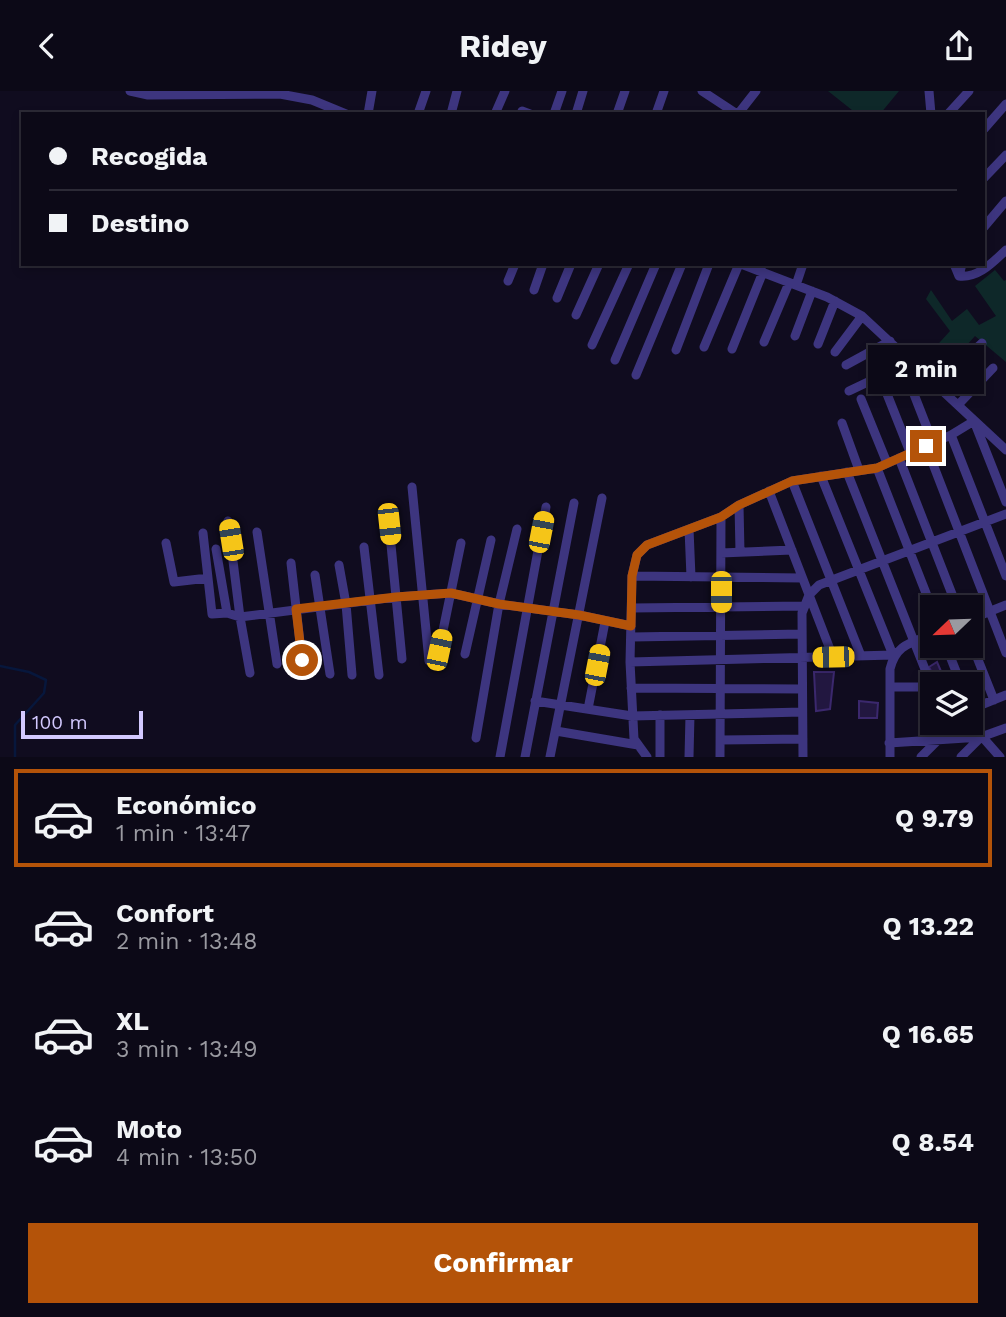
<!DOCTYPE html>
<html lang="es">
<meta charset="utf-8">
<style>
body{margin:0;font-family:"Work Sans",sans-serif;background:#151220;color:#f1f3f6;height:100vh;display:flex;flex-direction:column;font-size:26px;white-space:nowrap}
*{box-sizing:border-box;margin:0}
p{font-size:23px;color:#9a9aa1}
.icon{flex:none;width:38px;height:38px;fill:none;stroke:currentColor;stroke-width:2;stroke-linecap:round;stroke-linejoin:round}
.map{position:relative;height:666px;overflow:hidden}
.details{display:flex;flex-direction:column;background:#0c0917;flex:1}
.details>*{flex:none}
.guide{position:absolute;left:21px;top:21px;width:964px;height:154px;border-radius:0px;box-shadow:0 4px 10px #0003,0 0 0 2px #2c2a36;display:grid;align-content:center;height:154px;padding:0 28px;background:#0c0917}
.needle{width:46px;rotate:247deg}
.controls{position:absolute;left:920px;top:504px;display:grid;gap:14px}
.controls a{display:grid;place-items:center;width:63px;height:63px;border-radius:0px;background:#0c0917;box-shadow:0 4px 10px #0003,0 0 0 2px #2c2a36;font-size:35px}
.scale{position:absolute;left:21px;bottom:18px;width:122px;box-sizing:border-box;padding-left:7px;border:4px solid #d3c9ff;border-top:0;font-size:19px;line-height:24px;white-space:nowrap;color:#d3c9ff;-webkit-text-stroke:5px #100c1f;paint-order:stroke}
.end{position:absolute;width:32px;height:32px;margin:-16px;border:9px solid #b45309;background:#fff;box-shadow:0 0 0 4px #fff}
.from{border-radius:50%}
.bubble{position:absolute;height:49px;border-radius:0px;background:#0c0917;box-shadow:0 4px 10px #0003,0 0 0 2px #2c2a36;font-size:23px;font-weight:700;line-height:49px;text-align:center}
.car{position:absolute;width:21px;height:42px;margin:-21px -10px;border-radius:9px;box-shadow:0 0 5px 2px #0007;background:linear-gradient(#f5c518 24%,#345 0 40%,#f5c518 0 76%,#345 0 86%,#f5c518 0)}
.guide b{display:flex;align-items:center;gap:24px;height:66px;font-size:26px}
.guide b+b{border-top:2px solid #2c2a36}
.guide i{width:18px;height:18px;background:#f1f3f6}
ul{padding:12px 0 0;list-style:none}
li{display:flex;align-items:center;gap:21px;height:98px;margin:0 14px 10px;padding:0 14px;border:4px solid transparent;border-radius:0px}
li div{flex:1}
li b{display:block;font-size:26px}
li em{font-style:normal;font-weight:700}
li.active{border-color:#b45309}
li>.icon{width:63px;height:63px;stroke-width:1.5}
.cta{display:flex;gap:14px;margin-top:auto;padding:14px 28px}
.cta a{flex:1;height:80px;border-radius:0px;background:#b45309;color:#fff;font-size:28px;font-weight:700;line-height:80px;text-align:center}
header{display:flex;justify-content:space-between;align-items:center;height:91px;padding:0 28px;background:#0c0917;font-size:32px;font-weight:700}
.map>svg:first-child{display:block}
.green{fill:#0e2829}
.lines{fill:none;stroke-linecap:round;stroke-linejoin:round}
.stream{stroke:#07173c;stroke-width:2.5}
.building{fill:#221740;stroke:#3b286d;stroke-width:2}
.minor{stroke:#3d357f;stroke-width:9}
.route{stroke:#b45309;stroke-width:9}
</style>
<header><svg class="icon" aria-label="back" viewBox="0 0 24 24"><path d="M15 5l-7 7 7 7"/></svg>Ridey<svg class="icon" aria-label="share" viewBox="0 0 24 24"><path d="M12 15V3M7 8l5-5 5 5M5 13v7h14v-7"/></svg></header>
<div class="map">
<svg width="1006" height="666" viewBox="0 0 1006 666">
<rect width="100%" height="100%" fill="#100c1f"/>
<!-- green -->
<path class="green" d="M828,0H899L880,23H857Z
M995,179L1004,190L1006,189V271L975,245L947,276L931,261L950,240L926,208L931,199L952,230L967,218L979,234L996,225L975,195Z"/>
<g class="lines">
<!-- stream -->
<path class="stream" d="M0,575L29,581L46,589L44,602L15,634V666"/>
</g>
<!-- building -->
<path class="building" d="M937,571L943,585L935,588L929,576Z
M814,581H834L830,618L816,620Z
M859,610L878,612L877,627H859Z"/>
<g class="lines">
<!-- minor -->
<path class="minor" d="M130,0L148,4L280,3L312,9L346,23
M702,0L737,23
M929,0L931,23
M522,20L530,23
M368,23L372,0
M418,23L426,0
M451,23L457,0
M495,23L505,0
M554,23L562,0
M576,23L583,0
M617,23L625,0
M656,23L664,0
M738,23L756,0
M948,23L969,0
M984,38L1006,13
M984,87L1006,64
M984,136L1006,110
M741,173L827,206L862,225L1006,359
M954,173L959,185L962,173
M959,185C979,187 993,171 1006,159
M508,190L515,173
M796,194L803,173
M534,199L543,173
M557,207L571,173
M576,224L599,173
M795,245L812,200
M764,251L789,192
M818,253L835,210
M592,254L629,173
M704,256L739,173
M732,258L763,181
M676,259L709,173
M835,261L862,225
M615,269L656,173
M846,274L890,250
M636,284L682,173
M910,293L933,352
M937,294L982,252
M849,300L912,270
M887,303L910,361
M861,308L887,372
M958,314L993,277
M842,332L859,379
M951,344L1006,485
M926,355L1006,562
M899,367L957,516
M877,377L933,520
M847,381L932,596
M821,385L893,564
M792,390L861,565
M412,396L429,570
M769,400L833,566
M739,414L740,461
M228,430L240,526L250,582
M389,433L402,568
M689,438L691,486
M257,441L277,573
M203,442L212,523L227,522L240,526L396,506L451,502L499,513L579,524L631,535
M166,452L174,491L208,487
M364,456L379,584
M216,458L227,522
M721,462L792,459
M291,472L302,569
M339,474L346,513L352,584
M315,484L330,583
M632,485L802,487
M632,517L805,515
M971,528L1006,514
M632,546L801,543
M971,551L994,609
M946,555L961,593
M439,559L461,452
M465,563L491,449
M630,571L893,564
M890,596H933
M631,597L802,598
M535,610L632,625L802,621
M588,618L605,531
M971,618L1006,604
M970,632L1000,666
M556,640L638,654
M476,647L499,513L517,438
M720,649L803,648
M889,652L981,646
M500,666L546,416
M525,666L574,412
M550,666L602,407
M647,666L634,648L630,571L632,485L637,464L647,454L721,426L739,414L792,390L877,377L951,344L974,330L1006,411
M660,666V624
M689,666L690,624
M720,666L721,426
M803,666L802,522L809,504L819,494L1006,423
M890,666V578C896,553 911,552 933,543
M921,666L938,649
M961,666L981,646L1006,637"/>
</g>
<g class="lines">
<!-- route -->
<path class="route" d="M302,569L296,518L396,506L451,502L499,513L579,524L631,535L632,485L637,464L647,454L721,426L739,414L792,390L877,377L926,355"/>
</g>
</svg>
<div class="controls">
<a><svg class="needle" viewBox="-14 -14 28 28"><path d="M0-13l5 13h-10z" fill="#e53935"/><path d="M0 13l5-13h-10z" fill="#9a9aa1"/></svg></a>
<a><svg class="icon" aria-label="layers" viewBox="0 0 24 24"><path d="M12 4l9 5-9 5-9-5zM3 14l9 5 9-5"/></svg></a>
</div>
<div class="scale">100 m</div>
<i class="end from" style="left:302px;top:569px"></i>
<i class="end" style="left:926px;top:355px"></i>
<div class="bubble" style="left:868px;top:254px;width:116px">2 min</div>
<i class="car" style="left:389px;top:433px;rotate:174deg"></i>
<i class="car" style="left:541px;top:441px;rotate:11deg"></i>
<i class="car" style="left:231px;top:449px;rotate:351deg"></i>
<i class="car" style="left:721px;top:501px;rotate:180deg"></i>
<i class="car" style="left:439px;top:559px;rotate:12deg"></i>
<i class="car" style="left:833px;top:566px;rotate:269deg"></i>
<i class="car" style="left:597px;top:574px;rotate:11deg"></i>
<div class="guide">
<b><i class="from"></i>Recogida</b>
<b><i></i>Destino</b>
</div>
</div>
<section class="details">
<ul>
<li class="active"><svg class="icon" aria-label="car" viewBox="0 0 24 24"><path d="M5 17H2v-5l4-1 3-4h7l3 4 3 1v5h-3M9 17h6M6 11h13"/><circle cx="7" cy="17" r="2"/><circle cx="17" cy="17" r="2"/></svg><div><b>Económico</b><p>1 min · 13:47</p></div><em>Q 9.79</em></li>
<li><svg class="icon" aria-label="car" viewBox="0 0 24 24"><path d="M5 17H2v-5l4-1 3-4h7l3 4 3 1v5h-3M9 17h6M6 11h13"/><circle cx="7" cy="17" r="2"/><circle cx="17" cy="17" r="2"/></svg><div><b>Confort</b><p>2 min · 13:48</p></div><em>Q 13.22</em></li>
<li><svg class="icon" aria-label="car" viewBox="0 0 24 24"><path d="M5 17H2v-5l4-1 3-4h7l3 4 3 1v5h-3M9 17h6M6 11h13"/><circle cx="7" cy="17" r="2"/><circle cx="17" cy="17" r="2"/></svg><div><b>XL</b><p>3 min · 13:49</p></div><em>Q 16.65</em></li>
<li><svg class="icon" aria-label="car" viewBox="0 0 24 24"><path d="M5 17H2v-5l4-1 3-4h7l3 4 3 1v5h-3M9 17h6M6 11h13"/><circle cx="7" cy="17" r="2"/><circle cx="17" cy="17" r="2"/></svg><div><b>Moto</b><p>4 min · 13:50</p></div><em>Q 8.54</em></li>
</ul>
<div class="cta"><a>Confirmar</a></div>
</section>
